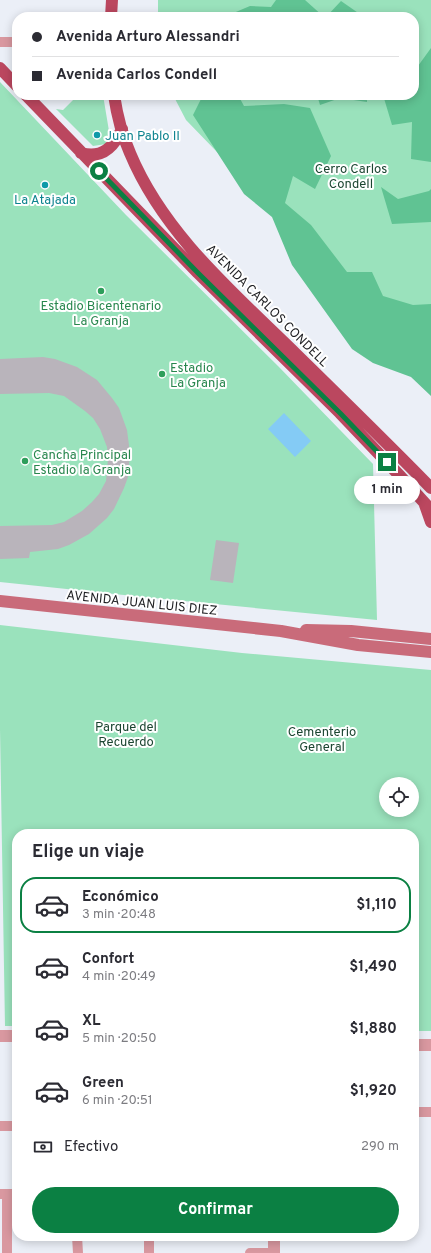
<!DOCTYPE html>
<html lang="es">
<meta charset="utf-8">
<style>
body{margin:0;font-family:Overpass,sans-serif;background:#f7f7f7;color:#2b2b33;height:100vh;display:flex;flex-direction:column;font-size:15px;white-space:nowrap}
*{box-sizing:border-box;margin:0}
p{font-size:13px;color:#7c7c81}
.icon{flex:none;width:22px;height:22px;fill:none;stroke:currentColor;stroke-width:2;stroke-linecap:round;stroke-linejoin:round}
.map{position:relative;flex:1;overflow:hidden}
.details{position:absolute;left:12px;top:829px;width:407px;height:412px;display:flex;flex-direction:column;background:#fff;border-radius:16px;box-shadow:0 2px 10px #0003}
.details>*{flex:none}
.hud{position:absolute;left:12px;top:12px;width:407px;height:88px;border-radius:16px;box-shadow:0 2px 10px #0003;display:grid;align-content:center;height:88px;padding:0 20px;background:#fff}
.tools{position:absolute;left:379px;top:777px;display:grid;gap:8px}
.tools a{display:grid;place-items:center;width:40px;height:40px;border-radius:50%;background:#fff;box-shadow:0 2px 10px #0003;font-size:20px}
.end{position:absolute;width:18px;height:18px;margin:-9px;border:5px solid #0b8043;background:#fff;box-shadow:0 0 0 2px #fff}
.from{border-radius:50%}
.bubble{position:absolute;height:28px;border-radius:14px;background:#fff;box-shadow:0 2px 10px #0003;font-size:13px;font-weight:700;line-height:28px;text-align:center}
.hud b{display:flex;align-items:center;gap:14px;height:38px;font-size:15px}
.hud b+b{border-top:1px solid #e1e1e2}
.hud i{width:10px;height:10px;background:#2b2b33}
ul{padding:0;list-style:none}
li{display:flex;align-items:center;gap:12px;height:56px;margin:0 8px 6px;padding:0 12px;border:2px solid transparent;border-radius:16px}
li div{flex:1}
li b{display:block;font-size:15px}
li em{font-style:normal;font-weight:700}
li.on{border-color:#0b8043}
li>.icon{width:36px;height:36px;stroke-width:1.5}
h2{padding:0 20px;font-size:18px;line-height:48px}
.pay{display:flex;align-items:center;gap:10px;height:44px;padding:0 20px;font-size:15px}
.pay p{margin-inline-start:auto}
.cta{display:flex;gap:8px;margin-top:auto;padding:8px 20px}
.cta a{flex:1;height:46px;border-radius:24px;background:#0b8043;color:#fff;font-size:16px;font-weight:700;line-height:46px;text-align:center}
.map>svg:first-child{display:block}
.green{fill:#9ae2bc;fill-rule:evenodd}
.forest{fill:#60c393}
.water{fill:#84cbf5}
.building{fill:#b9b4bb}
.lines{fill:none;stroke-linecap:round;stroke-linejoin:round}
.minor{stroke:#d998a0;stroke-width:10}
.tertiary{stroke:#d998a0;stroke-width:12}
.secondary{stroke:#c96b7a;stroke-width:12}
.primary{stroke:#bb475f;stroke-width:12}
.route{stroke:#0b8043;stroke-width:5}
.culture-dot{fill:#0f9aa8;stroke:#fff;stroke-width:1.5}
.leisure-dot{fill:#2e9e5b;stroke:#fff;stroke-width:1.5}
.labels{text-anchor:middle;stroke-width:4;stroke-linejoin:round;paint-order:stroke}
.culture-label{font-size:13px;fill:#0d838f;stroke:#fff;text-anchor:start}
.park-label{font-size:13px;fill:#1b4531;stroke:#fff}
.leisure-label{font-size:13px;fill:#27864d;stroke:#fff;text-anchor:start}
.street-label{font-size:13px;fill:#1d1e21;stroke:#fff}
</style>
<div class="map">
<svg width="431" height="1253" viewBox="0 0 431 1253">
<rect width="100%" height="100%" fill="#ebeff7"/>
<!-- green -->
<path class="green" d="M158,0H431V373L186,120L173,95H414V17H158Z
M0,82L126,215L278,366L373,464L377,620L143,597L0,582Z
M78,95H103L109,131L106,144L93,146L56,109L63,110Z
M0,625L242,653L431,670V1031H414V834H17V1026H5L0,729ZM386,784H412V810H386Z"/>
<!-- forest -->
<path class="forest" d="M276,0H305L324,17H224L250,6L271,7Z
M341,1L364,17H326Z
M431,48V162L411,159L412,122L392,125L383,95H414V64L418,66Z
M203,95H238L244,106L284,104L310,108L331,156L315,189L293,176L285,203L311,225L347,272H372L383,296L413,305L431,304V396L411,377L373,363L352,349L292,265L272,217L244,194L193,115Z
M317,95H367V102L340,98L320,105Z
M381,187L398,199L429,191L431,189V222L392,224Z"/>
<!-- water -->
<path class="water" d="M284,413L311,441L295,457L268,429Z"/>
<!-- building -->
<path class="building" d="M43,357L55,359L77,367L97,380L112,398L119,408L127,430L130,453L128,477L124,488L114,509L107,518L89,534L69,545L58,549L30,552L29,558L0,559V526L52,525L64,522L82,511L92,502L99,494L106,481L108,459L107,447L100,429L93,418L85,411L64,396L49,393L0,394V359Z
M216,540L239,543L233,583L210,580Z"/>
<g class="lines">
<!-- minor -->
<path class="minor" d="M0,42H17
M414,1112H431
M0,1126H17
M0,1194H17
M7,1194V1253
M77,1236L78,1253
M149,1236V1253
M250,1253H274"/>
<!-- tertiary -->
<path class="tertiary" d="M0,1036H17
M414,1045H431
M274,1236V1253"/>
<!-- secondary -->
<path class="secondary" d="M0,601L281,631L358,645L431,652
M306,630L351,631L431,639"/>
<!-- primary -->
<path class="primary" d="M111,17L112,0
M0,68L17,86
M26,95L198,273L340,413L401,477L431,510
M114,95C117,115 122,135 130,153C164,235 236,295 297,355C342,399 387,443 431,488
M81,153C102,159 114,147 122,129
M425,505L431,522"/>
</g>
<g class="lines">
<!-- route -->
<path class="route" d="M99,171L198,273L340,413L387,462"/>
</g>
<!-- markers -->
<g class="culture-dot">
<circle cx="97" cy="135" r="4"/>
<circle cx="45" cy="185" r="4"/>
</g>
<g class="leisure-dot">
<circle cx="101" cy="291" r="4"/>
<circle cx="162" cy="374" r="4"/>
<circle cx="25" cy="461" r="4"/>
</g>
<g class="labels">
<!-- culture labels -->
<g class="culture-label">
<text x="105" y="140">Juan Pablo II</text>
<text x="45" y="204" text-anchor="middle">La Atajada</text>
</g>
<!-- park labels -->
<g class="park-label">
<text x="351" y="173">Cerro Carlos<tspan x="351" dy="15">Condell</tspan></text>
<text x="126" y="731">Parque del<tspan x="126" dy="15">Recuerdo</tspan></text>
<text x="322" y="736">Cementerio<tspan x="322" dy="15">General</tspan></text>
</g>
<!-- leisure labels -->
<g class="leisure-label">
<text x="101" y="310" text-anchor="middle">Estadio Bicentenario<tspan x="101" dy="15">La Granja</tspan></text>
<text x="170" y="372">Estadio<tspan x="170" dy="15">La Granja</tspan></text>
<text x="33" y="459">Cancha Principal<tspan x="33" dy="15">Estadio la Granja</tspan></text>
</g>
<!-- street labels -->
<g class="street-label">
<text transform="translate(268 305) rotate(45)" y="5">AVENIDA CARLOS CONDELL</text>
<text transform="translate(142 602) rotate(6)" y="5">AVENIDA JUAN LUIS DIEZ</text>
</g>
</g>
</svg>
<div class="tools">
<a><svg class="icon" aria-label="locate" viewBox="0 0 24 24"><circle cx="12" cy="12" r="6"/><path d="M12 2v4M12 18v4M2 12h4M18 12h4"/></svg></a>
</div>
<i class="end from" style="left:99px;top:171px"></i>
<i class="end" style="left:387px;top:462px"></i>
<div class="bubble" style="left:354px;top:476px;width:66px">1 min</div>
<div class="hud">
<b><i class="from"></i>Avenida Arturo Alessandri</b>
<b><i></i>Avenida Carlos Condell</b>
</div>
<section class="details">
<h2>Elige un viaje</h2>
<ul>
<li class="on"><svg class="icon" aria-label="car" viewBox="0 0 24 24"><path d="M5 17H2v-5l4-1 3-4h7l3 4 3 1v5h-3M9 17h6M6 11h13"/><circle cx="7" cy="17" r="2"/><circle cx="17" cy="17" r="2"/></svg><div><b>Económico</b><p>3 min · 20:48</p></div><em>$1,110</em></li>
<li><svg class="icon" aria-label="car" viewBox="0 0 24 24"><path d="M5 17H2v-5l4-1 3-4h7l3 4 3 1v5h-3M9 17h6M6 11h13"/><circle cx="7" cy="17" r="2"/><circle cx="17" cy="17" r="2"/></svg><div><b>Confort</b><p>4 min · 20:49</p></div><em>$1,490</em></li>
<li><svg class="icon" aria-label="car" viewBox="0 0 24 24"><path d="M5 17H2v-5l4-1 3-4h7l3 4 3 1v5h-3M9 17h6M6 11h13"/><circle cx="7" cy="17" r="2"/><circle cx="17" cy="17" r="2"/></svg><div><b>XL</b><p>5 min · 20:50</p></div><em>$1,880</em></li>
<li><svg class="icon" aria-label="car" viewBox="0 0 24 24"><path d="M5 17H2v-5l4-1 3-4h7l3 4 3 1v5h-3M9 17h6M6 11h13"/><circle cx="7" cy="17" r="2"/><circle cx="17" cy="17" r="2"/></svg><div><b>Green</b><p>6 min · 20:51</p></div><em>$1,920</em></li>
</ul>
<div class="pay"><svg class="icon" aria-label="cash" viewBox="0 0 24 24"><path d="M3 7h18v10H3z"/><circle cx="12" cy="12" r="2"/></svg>Efectivo<p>290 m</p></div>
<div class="cta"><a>Confirmar</a></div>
</section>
</div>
